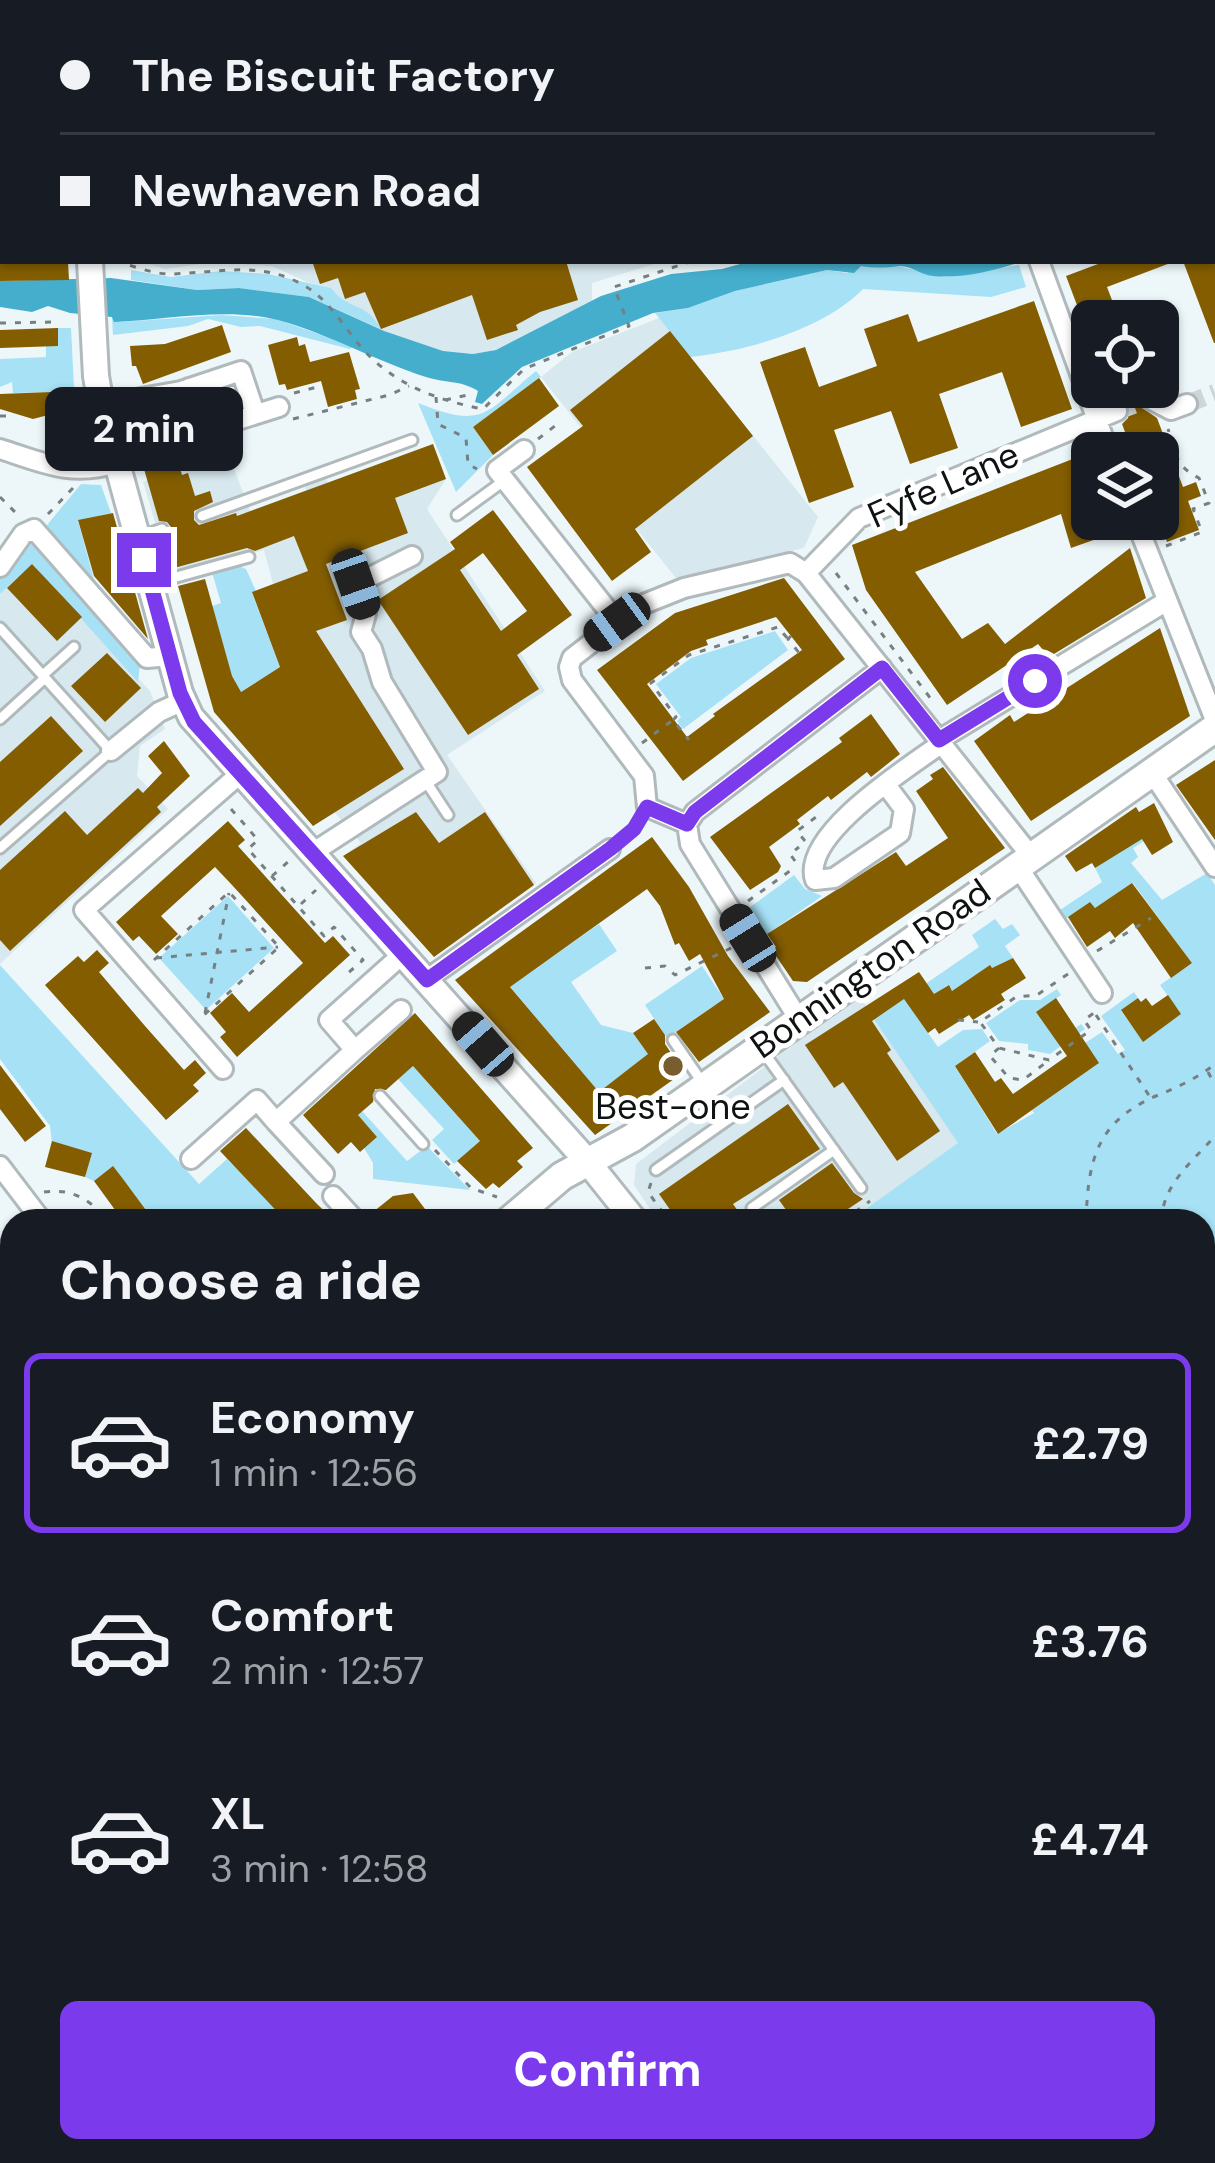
<!DOCTYPE html>
<meta charset="utf-8">
<style>
body{margin:0;font-family:"DM Sans",sans-serif;background:#242831;color:#f1f3f6;height:100vh;display:flex;flex-direction:column;font-size:45px;white-space:nowrap}
*{box-sizing:border-box;margin:0}
p{font-size:39px;color:#9ea1a6}
.icon{flex:none;width:66px;height:66px;fill:none;stroke:currentColor;stroke-width:2;stroke-linecap:round;stroke-linejoin:round}
.map{position:relative;flex:1;overflow:hidden}
.panel{position:absolute;left:0px;top:1209px;width:1215px;height:954px;display:flex;flex-direction:column;background:#171b24;border-radius:36px 36px 0 0;box-shadow:0 3px 9px #0004}
.panel>*{flex:none}
.hud{position:absolute;left:0px;top:0px;width:1215px;height:264px;box-shadow:0 3px 9px #0004;display:grid;align-content:center;height:264px;padding:0 60px;background:#171b24}
.fabs{position:absolute;left:1071px;top:300px;display:grid;gap:24px}
.fabs a{display:grid;place-items:center;width:108px;height:108px;border-radius:18px;background:#171b24;box-shadow:0 3px 9px #0004;font-size:60px}
.end{position:absolute;width:54px;height:54px;margin:-27px;border:15px solid #7c3aed;background:#fff;box-shadow:0 0 0 6px #fff}
.from{border-radius:50%}
.bubble{position:absolute;height:84px;border-radius:18px;background:#171b24;box-shadow:0 3px 9px #0004;font-size:39px;font-weight:700;line-height:84px;text-align:center}
.car{position:absolute;width:36px;height:72px;margin:-36px -18px;border-radius:15px;box-shadow:0 0 9px 3px #0007;background:linear-gradient(#222 24%,#8ab4d8 0 40%,#222 0 76%,#8ab4d8 0 86%,#222 0)}
.hud b{display:flex;align-items:center;gap:42px;height:114px;font-size:45px}
.hud b+b{border-top:3px solid #363941}
.hud i{width:30px;height:30px;background:#f1f3f6}
ul{padding:0;list-style:none}
li{display:flex;align-items:center;gap:36px;height:180px;margin:0 24px 18px;padding:0 36px;border:6px solid transparent;border-radius:18px}
li div{flex:1}
li b{display:block;font-size:45px}
li em{font-style:normal;font-weight:700}
li.on{border-color:#7c3aed}
li>.icon{width:108px;height:108px;stroke-width:1.5}
h2{padding:0 60px;font-size:54px;line-height:144px}
.primary-button{display:flex;gap:24px;margin-top:auto;padding:24px 60px}
.primary-button a{flex:1;height:138px;border-radius:18px;background:#7c3aed;color:#fff;font-size:48px;font-weight:700;line-height:138px;text-align:center}
.map>svg:first-child{display:block}
.built{fill:#d7e8ee}
.green{fill:#a7e1f5}
.water{fill:#44aecc}
.building{fill:#835d00;fill-rule:evenodd}
.lines{fill:none;stroke-linecap:round;stroke-linejoin:round}
.minor-tunnel{stroke:#ccd5d7;stroke-width:18;stroke-dasharray:18 9;stroke-linecap:butt}
.service-casing{stroke:#b0b9bc;stroke-width:15}
.minor-casing{stroke:#b0b9bc;stroke-width:24}
.tertiary-casing{stroke:#b0b9bc;stroke-width:30}
.secondary-casing{stroke:#b0b9bc;stroke-width:33}
.path{stroke:#787f81;stroke-width:3;stroke-dasharray:6 9;stroke-linecap:butt}
.service{stroke:#fff;stroke-width:9}
.minor{stroke:#fff;stroke-width:18}
.tertiary{stroke:#fff;stroke-width:24}
.secondary{stroke:#fff;stroke-width:27}
.route{stroke:#7c3aed;stroke-width:15}
.poi-dot{fill:#785e2f;stroke:#fff;stroke-width:4.5}
.labels{text-anchor:middle;stroke-width:10;stroke-linejoin:round;paint-order:stroke}
.street-label{font-size:36px;fill:#0f1213;stroke:#fff}
.poi-label{font-size:36px;fill:#0f1213;stroke:#fff}
</style>
<div class="map">
<svg width="1215" height="2163" viewBox="0 0 1215 2163">
<rect width="100%" height="100%" fill="#edf7fa"/>
<!-- built -->
<path class="built" d="M137,261H664L592,283V303L496,350L473,354L443,351L383,331L344,312L331,288L307,282L272,266L213,262L166,269Z
M659,318L818,517L804,548L676,578L581,460L596,447L541,377L572,352Z
M433,444L446,479L427,509L545,691L447,755L536,883L481,921L343,856L361,843L235,696L280,667L252,592L273,584L264,550L171,575L143,482L227,450L250,511L306,490L305,484L325,476L328,483Z
M32,564L150,691L165,729L140,746L137,776L168,809L0,964V594Z
M859,995L959,1143L849,1221H658L634,1185L636,1164Z"/>
<!-- green -->
<path class="green" d="M1019,265L1026,287L991,297L863,289C823,330 746,351 690,357L655,313L688,308L735,291L827,270L847,273L861,266H898L945,277Z
M131,270L171,277L221,271L268,274L331,288C348,311 366,301 381,329L309,297L239,288L197,290L131,280Z
M221,315L276,319L353,346L350,349L260,326L241,327L208,319L188,326L113,335L112,317L120,322Z
M58,328H71L75,407L85,441L78,456L76,414H52L51,392L13,393L12,382L0,387V359L46,357V346Z
M536,371L541,377L473,427L493,455L456,492L418,403C485,430 485,413 536,371Z
M81,484L101,485L111,513L78,521L96,587L54,539L47,525Z
M31,541L37,542L140,665L138,682L32,564L0,594V578Z
M236,565L246,569L256,591L252,593L280,667L214,709L235,681L229,676L212,606L221,603L211,569Z
M775,631L788,650L683,729L677,721L681,717L656,684L691,658Z
M1139,833L1144,841L1133,848L1138,857L1131,863L1162,900L1207,873L1215,885V1570L1203,1578V1221H849L958,1143L872,1016H879L979,947L972,935L995,919L1003,929L1012,924L1020,935L1005,946L1013,958L992,968L990,966L952,991L948,985L912,1010L938,1047L963,1030L982,1029L990,1041L955,1066L997,1134L1034,1113L1032,1110L1098,1064L1085,1043L1102,1032L1118,1054L1125,1050L1101,1016L1134,992L1138,998L1121,1011L1143,1041L1181,1014L1160,985L1192,963L1133,883L1095,908L1090,902L1066,919L1060,910L1102,882L1095,868L1102,863L1100,858Z
M794,875L805,889L822,896L763,937L745,911Z
M228,896L274,948L206,1010L159,958Z
M599,924L617,951L571,982L601,1025L633,1033L649,1055L599,1092L506,982L522,978Z
M0,965L199,1184L227,1159L290,1221H154L113,1167L94,1181L85,1177L91,1153L52,1143L50,1126L0,1059Z
M702,966L728,1005L712,1007L667,1038L645,1005Z
M1057,989L1061,995L1037,1012L1057,1041L1081,1024L1085,1029L1050,1054L1028,1050V1044L999,1041L986,1023L1020,1000H1040Z
M413,1066L480,1141L454,1164L432,1140L444,1129L398,1079Z
M362,1111L407,1161L427,1146L470,1190L373,1179V1163L364,1148L377,1137L358,1115Z
M12,1300V1652C4,1663 10,1680 0,1696V1302L6,1304Z
M1203,1639L1215,1655V2009L1203,1990Z
M526,2151H651L659,2163H535Z
M1048,2151H1199L1192,2156L1197,2163H1140L1136,2158L1129,2163H1059L1050,2159Z"/>
<!-- water -->
<path class="water" d="M751,261H1023C997,270 961,279 933,276C920,275 912,265 898,266C885,268 875,268 861,266L854,273L827,270L735,291L688,308L653,313L522,367L482,404L475,402L478,391C461,380 444,383 426,377C376,361 329,334 278,320C227,307 165,320 114,322L112,317L70,313L48,306L32,312L0,307V281L111,278L197,290L239,288L309,297L384,331L443,351L473,354L496,350L601,296L671,274L722,269Z"/>
<!-- building -->
<path class="building" d="M0,261H68L69,280L0,281Z
M312,261H566L578,300L540,312L516,325L518,330L487,340L472,295L381,329L365,292L345,299L338,278L320,284Z
M1106,261H1173V262L1107,287L1120,321H1083L1066,276Z
M1183,261H1215V343H1214Z
M1034,301L1072,409L1021,427L1002,372L939,394L958,448L910,464L891,411L834,430L854,487L809,503L760,362L805,347L819,387L877,366L864,329L908,314L918,342Z
M222,325L231,352L143,384L136,366H132L130,346L165,344Z
M58,328V346L0,348V330Z
M670,331L753,436L635,529L651,552L612,581L527,467L583,426L570,410Z
M297,337L299,346L305,344L310,362L349,352L360,389L355,390L357,399L328,407L321,381L287,390L285,384L279,385L268,345Z
M539,378L559,406L493,455L473,427Z
M1108,387H1144L1138,394V405L1157,418L1183,487L1196,482L1201,496L1188,501L1199,530L1167,542L1160,525L1178,511L1158,518V453H1133L1122,424L1128,418L1130,407L1124,400L1113,398Z
M51,392L52,414L33,419L0,409V394Z
M163,408L182,475L188,473L195,496L210,491L213,502L194,511V520L199,525L236,513L237,516L433,444L446,479L395,498L408,533L326,564L347,620L316,631L404,769L313,826L214,712L178,586L205,579L232,676L241,692L280,667L252,592L308,571L294,536L255,551L247,548L174,568L164,538L171,527L167,522L159,521L129,417Z
M1083,455L1092,475V519H1111L1116,532L1071,548L1061,514L915,572L962,639L988,623L1005,644L1130,548L1146,598L1049,657L1038,644L947,705L866,590L852,545Z
M493,510L572,615L517,655L539,689L468,735L378,600L455,549L450,542ZM483,553L527,611L501,631L460,570Z
M113,513L148,639L94,576L78,520Z
M32,564L82,617L57,641L7,588Z
M784,578L845,659L683,781L597,670L675,613ZM776,617L802,650L713,714L715,716L687,737L647,684L691,651L708,645L706,640Z
M1160,628L1190,716L1031,821L974,741L1010,715L1014,722Z
M107,653L141,688L105,722L71,686Z
M871,714L900,754L871,777L867,772L831,800L828,796L797,820L800,824L769,847L781,866L778,872L750,890L710,837L842,742L839,738Z
M51,716L83,751L0,826V762Z
M164,741L190,776L157,807L161,812L10,951L0,940V870L65,811L87,835L138,788L143,793L162,773L148,756Z
M1215,760V840L1176,785Z
M943,767L1005,848L807,982L793,981L772,950L776,947L767,934L896,852L906,866L948,838L916,791L933,779L930,775Z
M1154,803L1173,842L1152,855L1142,839L1095,868L1092,863L1076,872L1065,856L1136,807L1139,812Z
M416,812L439,843L485,812L534,885L434,957L343,856Z
M228,821L245,840L238,846L325,943L333,936L350,955L237,1057L220,1037L226,1032L210,1013L232,993L249,1012L303,963L232,885L215,867L161,916L178,934L156,954L139,936L133,941L116,922Z
M652,837L689,887L728,956L770,1012L699,1062L676,1032L724,999L700,954L689,961L679,943L675,945L660,906L647,889L510,987L599,1092L648,1054L633,1033L654,1019L665,1035V1044L684,1072L595,1135L455,980Z
M1132,883L1192,963L1171,978L1133,923L1115,938L1110,931L1087,947L1068,917L1090,902L1095,908Z
M97,950L109,963L99,972L145,1026L184,1070L195,1060L206,1073L193,1085L199,1091L166,1120L45,985L78,956L84,962Z
M1013,958L1026,978L1001,994L1005,1000L973,1020L969,1015L939,1034L935,1028L928,1033L904,999L872,1021L891,1050L887,1053L940,1131L897,1161L843,1082L834,1088L805,1045L919,972L934,994L949,985L952,991L990,965L992,968Z
M1168,995L1181,1014L1143,1042L1121,1010L1138,998L1141,1002L1146,998L1152,1006Z
M1056,998L1099,1063L998,1134L955,1066L975,1052L995,1082L1001,1078L1013,1094L1067,1056L1036,1012Z
M415,1013L533,1148L517,1161L523,1167L499,1188L493,1183L486,1189L457,1161L480,1141L413,1066L386,1090L375,1089L373,1102L358,1115L377,1137L360,1152L351,1142L338,1154L303,1115Z
M0,1065L46,1126L25,1142L0,1109Z
M788,1104L820,1149L733,1204L745,1221H678L659,1194Z
M246,1128L317,1204L335,1221H286L220,1151Z
M52,1141L92,1153L85,1177L45,1167Z
M832,1163L854,1193L863,1199L830,1221H794L779,1200Z
M113,1166L123,1179L154,1221H124L118,1214L94,1181Z
M413,1193L434,1221H381L373,1212L393,1196Z"/>
<g class="lines">
<!-- minor-tunnel -->
<path class="minor-tunnel" d="M1187,404L1215,393
M1117,411L1150,399"/>
<!-- service casing -->
<g class="service-casing">
<path id="service" d="M816,0L817,3
M1073,0L1074,3
M457,515L505,480
M202,516L412,440
M138,537L162,529
M151,584L249,557
M0,628L111,751L0,848
M43,675L74,647
M0,719L45,678
M425,780L448,815
M610,849L634,829L647,807
M673,1040L704,1085
M762,1050L861,1188
M380,1096L423,1144
M656,1170L784,1080
M752,1208L834,1150
M173,2151L183,2163
M296,2151L306,2163
M455,2151L458,2156
M131,2163L145,2151"/>
</g>
<!-- minor casing -->
<g class="minor-casing">
<path id="minor" d="M970,0L971,3
M1212,7H1215
M1212,93L1215,92
M0,197H3
M1039,261L1109,453
M189,388L203,431L279,407
M1150,399L1171,410L1187,404
M101,405L181,391L241,371L255,413
M0,449C44,463 70,477 117,463
M524,450L497,470L617,622
M1135,519L1215,720
M0,567L23,534L34,529L147,658L170,656
M806,573L859,518L1117,411
M939,740L1167,601
M111,751L159,712L183,701
M1151,771L1215,867
M886,785L904,809L900,833L834,878L815,880C800,835 909,767 942,743
M687,824L647,807L644,776L572,680L569,667L572,658L639,606L684,588L790,563L806,573L1030,855
M312,853L437,772L382,682L372,649L361,632L366,614L356,584L412,556
M1016,864L1102,993
M426,980L610,849
M798,1018L690,844L687,824L695,812L882,668
M355,1050L401,1010
M223,1069L84,910L241,773
M191,1159L257,1100L276,1122
M0,1166L42,1221
M324,1174L276,1122L355,1050L329,1020L403,954
M333,1196L356,1221
M0,1251L12,1248
M0,1934L12,1925
M437,2154L440,2151
M91,2163L105,2151
M705,2163L724,2151
M775,2163L795,2151"/>
</g>
<!-- tertiary casing -->
<g class="tertiary-casing">
<path id="tertiary" d="M8,0L9,3
M90,261L96,376L101,405L180,693L191,717L587,1161L635,1221
M1203,2014L1215,2032
M0,2161L2,2163"/>
</g>
<!-- secondary casing -->
<g class="secondary-casing">
<path id="secondary" d="M509,1221L562,1176L632,1138L1215,728
M0,1726L12,1712"/>
</g>
<!-- path -->
<path class="path" d="M651,0L657,3
M196,3L205,0
M0,61L3,59
M1212,72L1215,71
M0,80L3,79
M1212,144L1215,150
M1212,167L1215,166
M116,261C133,266 153,274 170,274C218,273 261,260 305,286C329,300 344,327 361,347C393,384 436,400 483,409L524,369L629,326L614,287L692,261
M0,323L56,322
M294,393L321,386
M436,397L438,424L466,438L468,464L477,469
M445,400L472,394
M0,416H8
M293,419L389,395L409,386
M538,439L560,422
M0,497L20,517
M48,514L74,487
M1166,546L1202,532L1193,509L1209,503L1199,478C1174,465 1177,455 1168,429
M836,573L931,699
M791,636L788,639L800,654
M673,720L676,717L651,683L689,655L778,627L788,639
M642,743L673,720L689,740
M231,809L258,840L248,849L324,936L334,927L363,960L347,974
M805,841L797,831L823,812
M795,861L790,854L799,847
M272,876L290,860
M748,901L794,868
M301,904L316,890
M1097,951L1151,918
M156,958L278,947
M154,960L229,892L279,947L203,1016
M645,968L665,966L675,975L731,948
M1068,974L1037,995L1016,997L980,1022L999,1048L1049,1060L1091,1030L1084,1020L1094,1013
M205,1013L229,893
M1096,1015L1150,1097
M958,1020L978,1022
M999,1048L990,1056L1009,1078L1023,1080L1048,1061
M1208,1072L1215,1085
M435,1150L471,1188L497,1197
M651,1183L648,1192L669,1221
M44,1192C73,1188 90,1200 109,1221
M843,1221L870,1201
M1086,1221C1088,1161 1096,1122 1156,1096C1178,1087 1196,1079 1215,1064
M1162,1221C1161,1186 1193,1161 1215,1136
M1203,1278L1215,1272
M0,1339L12,1337
M1203,1567L1215,1559
M0,1611L7,1601L10,1581
M1203,1651L1215,1667
M0,1973L4,1972L12,1982
M983,2163L987,2151"/>
<!-- service -->
<use href="#service" class="service"/>
<!-- minor -->
<use href="#minor" class="minor"/>
<!-- tertiary -->
<use href="#tertiary" class="tertiary"/>
<!-- secondary -->
<use href="#secondary" class="secondary"/>
</g>
<g class="lines">
<!-- route -->
<path class="route" d="M144,560L180,693L194,722L427,980L610,849L634,829L647,807L687,824L695,812L882,668L939,740L1035,681"/>
</g>
<!-- markers -->
<circle class="poi-dot" cx="673" cy="1066" r="12"/>
<g class="labels">
<!-- street labels -->
<g class="street-label">
<text transform="translate(943 484) rotate(-24)" y="13">Fyfe Lane</text>
<text transform="translate(870 968) rotate(-35)" y="13">Bonnington Road</text>
</g>
<!-- poi labels -->
<g class="poi-label">
<text x="673" y="1119">Best-one</text>
</g>
</g>
</svg>
<div class="fabs">
<a><svg class="icon" aria-label="locate" viewBox="0 0 24 24"><circle cx="12" cy="12" r="6"/><path d="M12 2v4M12 18v4M2 12h4M18 12h4"/></svg></a>
<a><svg class="icon" aria-label="layers" viewBox="0 0 24 24"><path d="M12 4l9 5-9 5-9-5zM3 14l9 5 9-5"/></svg></a>
</div>
<i class="end from" style="left:1035px;top:681px"></i>
<i class="end" style="left:144px;top:560px"></i>
<div class="bubble" style="left:45px;top:387px;width:198px">2 min</div>
<i class="car" style="left:356px;top:584px;rotate:161deg"></i>
<i class="car" style="left:617px;top:622px;rotate:234deg"></i>
<i class="car" style="left:748px;top:938px;rotate:328deg"></i>
<i class="car" style="left:483px;top:1044px;rotate:319deg"></i>
<div class="hud">
<b><i class="from"></i>The Biscuit Factory</b>
<b><i></i>Newhaven Road</b>
</div>
<section class="panel">
<h2>Choose a ride</h2>
<ul>
<li class="on"><svg class="icon" aria-label="car" viewBox="0 0 24 24"><path d="M5 17H2v-5l4-1 3-4h7l3 4 3 1v5h-3M9 17h6M6 11h13"/><circle cx="7" cy="17" r="2"/><circle cx="17" cy="17" r="2"/></svg><div><b>Economy</b><p>1 min · 12:56</p></div><em>£2.79</em></li>
<li><svg class="icon" aria-label="car" viewBox="0 0 24 24"><path d="M5 17H2v-5l4-1 3-4h7l3 4 3 1v5h-3M9 17h6M6 11h13"/><circle cx="7" cy="17" r="2"/><circle cx="17" cy="17" r="2"/></svg><div><b>Comfort</b><p>2 min · 12:57</p></div><em>£3.76</em></li>
<li><svg class="icon" aria-label="car" viewBox="0 0 24 24"><path d="M5 17H2v-5l4-1 3-4h7l3 4 3 1v5h-3M9 17h6M6 11h13"/><circle cx="7" cy="17" r="2"/><circle cx="17" cy="17" r="2"/></svg><div><b>XL</b><p>3 min · 12:58</p></div><em>£4.74</em></li>
</ul>
<div class="primary-button"><a>Confirm</a></div>
</section>
</div>
